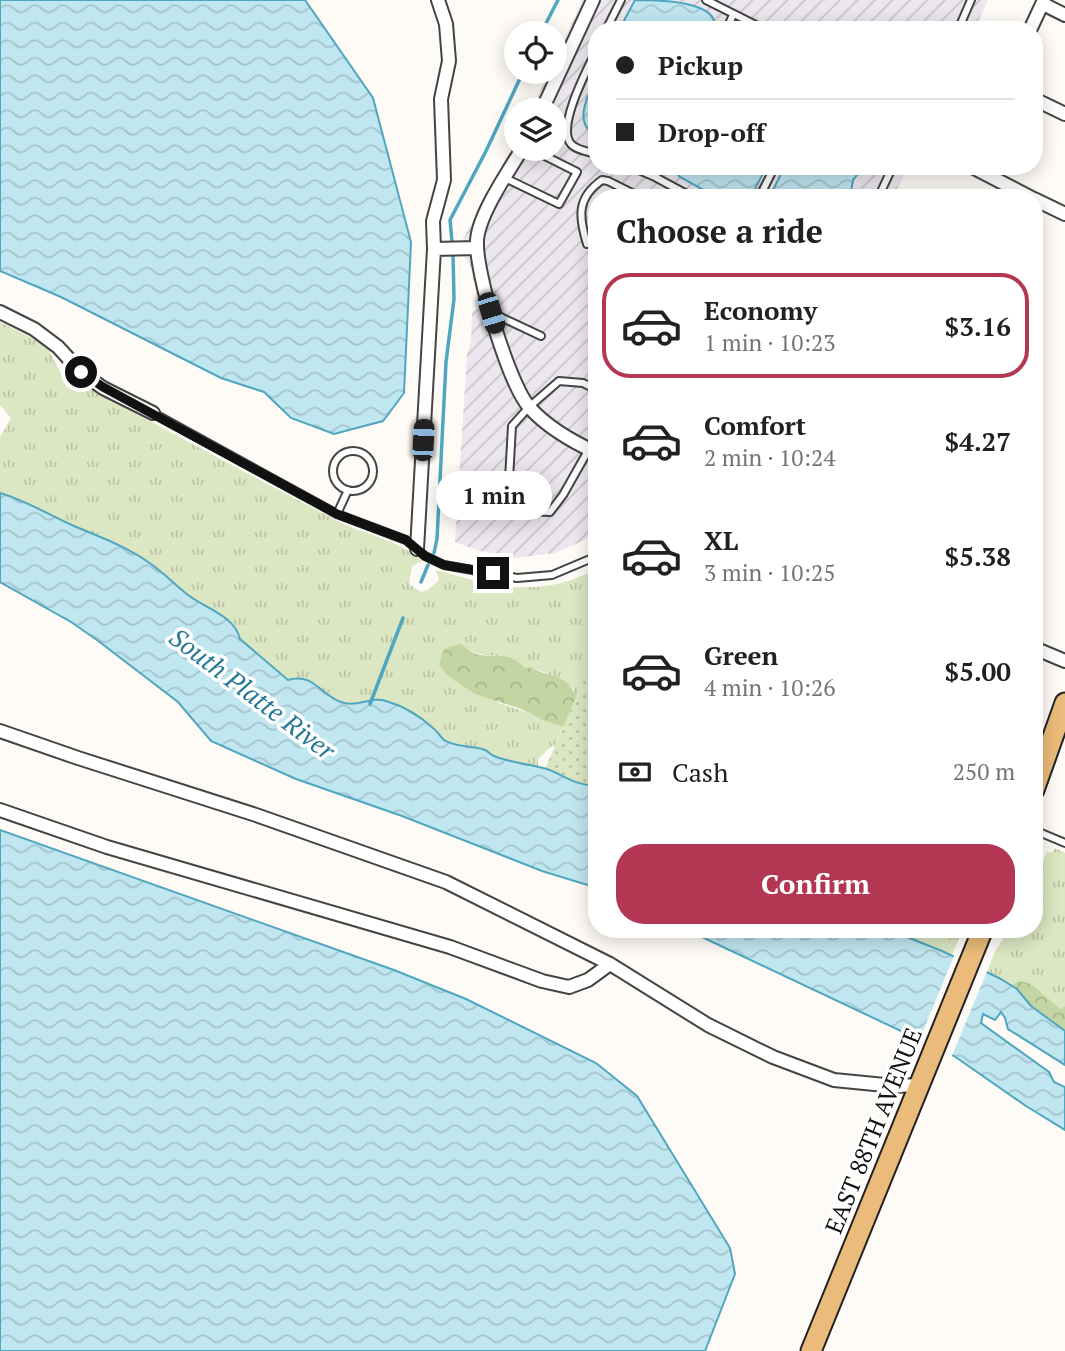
<!DOCTYPE html>
<meta charset="utf-8">
<style>
body{margin:0;font-family:"PT Serif",serif;background:#f2f2f2;color:#202124;height:100vh;display:flex;flex-direction:column;font-size:26px;white-space:nowrap}
*{box-sizing:border-box;margin:0}
p{font-size:23px;color:#757577}
.icon{flex:none;width:38px;height:38px;fill:none;stroke:currentColor;stroke-width:2;stroke-linecap:round;stroke-linejoin:round}
.map{position:relative;flex:1;overflow:hidden}
.side{position:absolute;left:588px;top:189px;width:455px;height:749px;display:flex;flex-direction:column;background:#fff;border-radius:28px;box-shadow:0 4px 18px #0003}
.side>*{flex:none}
.top-card{position:absolute;left:588px;top:21px;width:455px;height:154px;border-radius:28px;box-shadow:0 4px 18px #0003;display:grid;align-content:center;height:154px;padding:0 28px;background:#fff}
.controls{position:absolute;left:504px;top:21px;display:grid;gap:14px}
.controls a{display:grid;place-items:center;width:63px;height:63px;border-radius:50%;background:#fff;box-shadow:0 4px 18px #0003;font-size:35px}
.end{position:absolute;width:32px;height:32px;margin:-16px;border:9px solid #111;background:#fff;box-shadow:0 0 0 4px #fff}
.from{border-radius:50%}
.bubble{position:absolute;height:49px;border-radius:24px;background:#fff;box-shadow:0 4px 18px #0003;font-size:23px;font-weight:700;line-height:49px;text-align:center}
.car{position:absolute;width:21px;height:42px;margin:-21px -10px;border-radius:9px;box-shadow:0 0 5px 2px #0007;background:linear-gradient(#222 24%,#8ab4d8 0 40%,#222 0 76%,#8ab4d8 0 86%,#222 0)}
.top-card b{display:flex;align-items:center;gap:24px;height:66px;font-size:26px}
.top-card b+b{border-top:2px solid #e0e0e0}
.top-card i{width:18px;height:18px;background:#202124}
ul{padding:0;list-style:none}
li{display:flex;align-items:center;gap:21px;height:105px;margin:0 14px 10px;padding:0 14px;border:4px solid transparent;border-radius:28px}
li div{flex:1}
li b{display:block;font-size:26px}
li em{font-style:normal;font-weight:700}
li.on{border-color:#b33752}
li>.icon{width:63px;height:63px;stroke-width:1.5}
h2{padding:0 28px;font-size:32px;line-height:84px}
.pay{display:flex;align-items:center;gap:18px;height:77px;padding:0 28px;font-size:26px}
.pay p{margin-inline-start:auto}
.primary-button{display:flex;gap:14px;margin-top:auto;padding:14px 28px}
.primary-button a{flex:1;height:80px;border-radius:28px;background:#b33752;color:#fff;font-size:28px;font-weight:700;line-height:80px;text-align:center}
.map>svg:first-child{display:block}
.industrial{fill:url(#industrial-furrows)}
.grass{fill:url(#grass-tufts)}
.forest{fill:url(#forest-crowns)}
.park{fill:url(#park-dots)}
.water{fill:url(#water-waves);stroke:#4fa6bf;stroke-width:2}
.pier{fill:#fefbf6}
.lines{fill:none;stroke-linecap:round;stroke-linejoin:round}
.stream{stroke:#4fa6bf;stroke-width:3.5}
.service-casing{stroke:#444;stroke-width:10}
.minor-casing{stroke:#444;stroke-width:16}
.primary-casing{stroke:#222;stroke-width:23}
.service{stroke:#fff;stroke-width:6}
.minor{stroke:#fff;stroke-width:12}
.primary{stroke:#eabb7a;stroke-width:19}
.route{stroke:#111;stroke-width:9}
.labels{text-anchor:middle;stroke-width:7;stroke-linejoin:round;paint-order:stroke}
.street-label{font-size:24px;fill:#111;stroke:#fff}
.water-label{font-size:26px;font-style:italic;fill:#277996;stroke:#fff}
</style>
<div class="map">
<svg width="1065" height="1351" viewBox="0 0 1065 1351">
<defs>
<pattern id="industrial-furrows" width="10" height="10" patternUnits="userSpaceOnUse" patternTransform="scale(1.75)"><rect width="10" height="10" fill="#ece7ee"/><path d="M-1 1l2-2M0 10L10 0M9 11l2-2" fill="none" stroke="#c9c5cb"/></pattern>
<pattern id="grass-tufts" width="24" height="20" patternUnits="userSpaceOnUse" patternTransform="scale(1.75)"><rect width="24" height="20" fill="#dbe6c2"/><path d="M3 7l-1-3M5 7V3M7 7l1-3M15 17l-1-3M17 17v-4M19 17l1-3" fill="none" stroke="#bbc4a6"/></pattern>
<pattern id="forest-crowns" width="20" height="18" patternUnits="userSpaceOnUse" patternTransform="scale(1.75)"><rect width="20" height="18" fill="#c2d5a3"/><path d="M2 6a3 3 0 1 1 6 0M12 15a3 3 0 1 1 6 0" fill="none" stroke="#a6b68b"/></pattern>
<pattern id="park-dots" width="8" height="8" patternUnits="userSpaceOnUse" patternTransform="scale(1.75)"><rect width="8" height="8" fill="#dbe6c2"/><path d="M2 2h.1M6 6h.1" fill="none" stroke="#bbc4a6" stroke-width="1.8" stroke-linecap="round"/></pattern>
<pattern id="water-waves" width="16" height="10" patternUnits="userSpaceOnUse" patternTransform="scale(1.75)"><rect width="16" height="10" fill="#c0e6f0"/><path d="M0 5q4-4 8 0t8 0" fill="none" stroke="#a4c4cd"/></pattern>
</defs>
<rect width="100%" height="100%" fill="#fefbf6"/>
<!-- industrial -->
<path class="industrial" d="M582,0H988L974,30H597V166H908L893,198H597V532L583,541L554,553L514,558L480,551L455,542L467,355L471,340L472,312L480,308L469,262L461,254V243L516,139V149H555V110H531L549,72H555V60Z"/>
<!-- grass -->
<path class="grass" d="M0,322L46,345L61,373C152,422 243,472 336,520C364,535 398,539 422,561L412,566L409,584L421,592L429,589L439,580L436,570C495,587 539,599 597,569V648L576,697L573,688C557,678 541,668 523,667C507,650 485,661 467,648L498,703C521,709 541,719 563,726L554,747L552,746L538,759V767L495,756L485,750L453,744L443,739L433,727L373,699L361,703L346,704L330,697L316,683L288,680L240,638C235,616 205,608 188,595C175,585 164,573 151,563C128,546 100,537 74,526C49,515 27,501 0,493V437L11,418L0,405Z
M1055,848L1065,853V1006L1060,1009L1020,981L1011,985L987,972L995,951L1010,929H1034V880L1047,852H1053Z
M893,929H963L952,955L902,935Z"/>
<!-- forest -->
<path class="forest" d="M460,644C467,648 473,654 481,655C498,658 508,651 524,667C534,667 536,671 544,673C580,681 578,700 581,733L543,720L521,709L475,694L447,675L439,665L444,649Z
M1020,981L1031,984L1060,1009L1065,1006V1031L1031,1006L1011,985Z"/>
<!-- park -->
<path class="park" d="M597,648V785C578,787 561,777 545,769Z"/>
<!-- water -->
<path class="water" d="M0,0H305L373,98L411,242L404,393L383,421L334,434L291,418L264,392L221,378L61,297L0,271Z
M635,0C656,0 722,0 714,30H619Z
M597,75V135C571,125 589,93 597,75Z
M767,166L750,198H718L680,177L671,167Z
M785,166H864L853,180L850,198H769Z
M0,493C27,501 49,515 74,526C100,537 128,547 151,564C164,573 175,585 188,595C205,608 235,616 240,639L288,680C315,672 321,697 344,703C359,707 372,696 386,701C403,706 420,716 433,728C437,731 440,736 444,740C456,748 472,745 485,750C489,752 491,755 494,756C511,763 530,764 547,769C564,775 577,787 597,785V888L542,871L402,816L296,779L211,741L178,702L97,640L71,622L0,582Z
M0,830L394,970L466,999L596,1063L637,1096L730,1248L735,1274L705,1351H0Z
M685,929H893L902,935L942,951L999,978L1017,989L1031,1006L1065,1031V1065L1008,1029L1005,1018L1001,1012L995,1020L983,1014L981,1023L1049,1072L1054,1082L1065,1087V1130L1026,1106L954,1056Z"/>
<!-- pier -->
<path class="pier" d="M955,953L988,969L951,1058L919,1041Z"/>
<g class="lines">
<!-- stream -->
<path class="stream" d="M541,33L558,0
M452,242L450,220L486,151L523,72
M434,553L437,539L446,362L454,299L453,255
M421,582L428,565
M370,704L403,618"/>
<!-- service casing -->
<g class="service-casing">
<path id="service" d="M706,0L766,30
M606,30L621,0
M726,30L733,15
M958,30L971,0
M597,49C588,68 556,127 571,144C576,150 589,152 597,154
M629,166L655,177L694,198
M655,177L660,166
M505,178L559,204L577,172L531,149
M759,198L775,166
M878,198L893,166
M587,244C579,218 576,198 602,180L608,181L642,198
M492,313L541,336
M153,413L337,514L406,540L425,556L444,565L517,578L552,575L597,556
M589,449L563,495L550,512L522,511L508,497L512,426L529,407L559,381L583,383L597,390
M333 471a20 20 0 1 1 40 0a20 20 0 1 1-40 0Z
M337,514L348,490
M1034,830L1065,843"/>
</g>
<!-- minor casing -->
<g class="minor-casing">
<path id="minor" d="M1043,4L1065,15
M1030,30L1044,0
M1034,99L1065,114
M542,110L593,0
M522,149C508,172 479,214 477,240C475,272 509,385 530,408C548,428 573,442 597,453
M970,166L1032,198
M1034,199L1065,214
M434,249L477,248
M0,312L34,329L58,347L81,372L103,388L153,413
M417,549L434,249L433,221L444,180L441,99L449,61L446,24L438,0
M1034,648L1065,661
M0,731L78,758L256,815L446,882L610,964L708,1025L773,1057L834,1080L895,1086L920,1085
M0,810L107,847L450,947L542,981L569,987L588,980L610,964"/>
</g>
<!-- primary casing -->
<g class="primary-casing">
<path id="primary" d="M1034,790L1065,703
M811,1351L983,929"/>
</g>
<!-- service -->
<use href="#service" class="service"/>
<!-- minor -->
<use href="#minor" class="minor"/>
<!-- primary -->
<use href="#primary" class="primary"/>
</g>
<g class="lines">
<!-- route -->
<path class="route" d="M81,372L103,387L337,514L406,540L425,556L444,565L493,573"/>
</g>
<g class="labels">
<!-- street labels -->
<g class="street-label">
<text transform="translate(874 1131) rotate(-68)" y="8">EAST 88TH AVENUE</text>
</g>
<!-- water labels -->
<g class="water-label">
<text transform="translate(252 694) rotate(37)" y="9">South Platte River</text>
</g>
</g>
</svg>
<div class="controls">
<a><svg class="icon" aria-label="locate" viewBox="0 0 24 24"><circle cx="12" cy="12" r="6"/><path d="M12 2v4M12 18v4M2 12h4M18 12h4"/></svg></a>
<a><svg class="icon" aria-label="layers" viewBox="0 0 24 24"><path d="M12 4l9 5-9 5-9-5zM3 14l9 5 9-5"/></svg></a>
</div>
<i class="end from" style="left:81px;top:372px"></i>
<i class="end" style="left:493px;top:573px"></i>
<div class="bubble" style="left:436px;top:471px;width:116px">1 min</div>
<i class="car" style="left:491px;top:313px;rotate:163deg"></i>
<i class="car" style="left:423px;top:440px;rotate:3deg"></i>
<div class="top-card">
<b><i class="from"></i>Pickup</b>
<b><i></i>Drop-off</b>
</div>
<section class="side">
<h2>Choose a ride</h2>
<ul>
<li class="on"><svg class="icon" aria-label="car" viewBox="0 0 24 24"><path d="M5 17H2v-5l4-1 3-4h7l3 4 3 1v5h-3M9 17h6M6 11h13"/><circle cx="7" cy="17" r="2"/><circle cx="17" cy="17" r="2"/></svg><div><b>Economy</b><p>1 min · 10:23</p></div><em>$3.16</em></li>
<li><svg class="icon" aria-label="car" viewBox="0 0 24 24"><path d="M5 17H2v-5l4-1 3-4h7l3 4 3 1v5h-3M9 17h6M6 11h13"/><circle cx="7" cy="17" r="2"/><circle cx="17" cy="17" r="2"/></svg><div><b>Comfort</b><p>2 min · 10:24</p></div><em>$4.27</em></li>
<li><svg class="icon" aria-label="car" viewBox="0 0 24 24"><path d="M5 17H2v-5l4-1 3-4h7l3 4 3 1v5h-3M9 17h6M6 11h13"/><circle cx="7" cy="17" r="2"/><circle cx="17" cy="17" r="2"/></svg><div><b>XL</b><p>3 min · 10:25</p></div><em>$5.38</em></li>
<li><svg class="icon" aria-label="car" viewBox="0 0 24 24"><path d="M5 17H2v-5l4-1 3-4h7l3 4 3 1v5h-3M9 17h6M6 11h13"/><circle cx="7" cy="17" r="2"/><circle cx="17" cy="17" r="2"/></svg><div><b>Green</b><p>4 min · 10:26</p></div><em>$5.00</em></li>
</ul>
<div class="pay"><svg class="icon" aria-label="cash" viewBox="0 0 24 24"><path d="M3 7h18v10H3z"/><circle cx="12" cy="12" r="2"/></svg>Cash<p>250 m</p></div>
<div class="primary-button"><a>Confirm</a></div>
</section>
</div>
